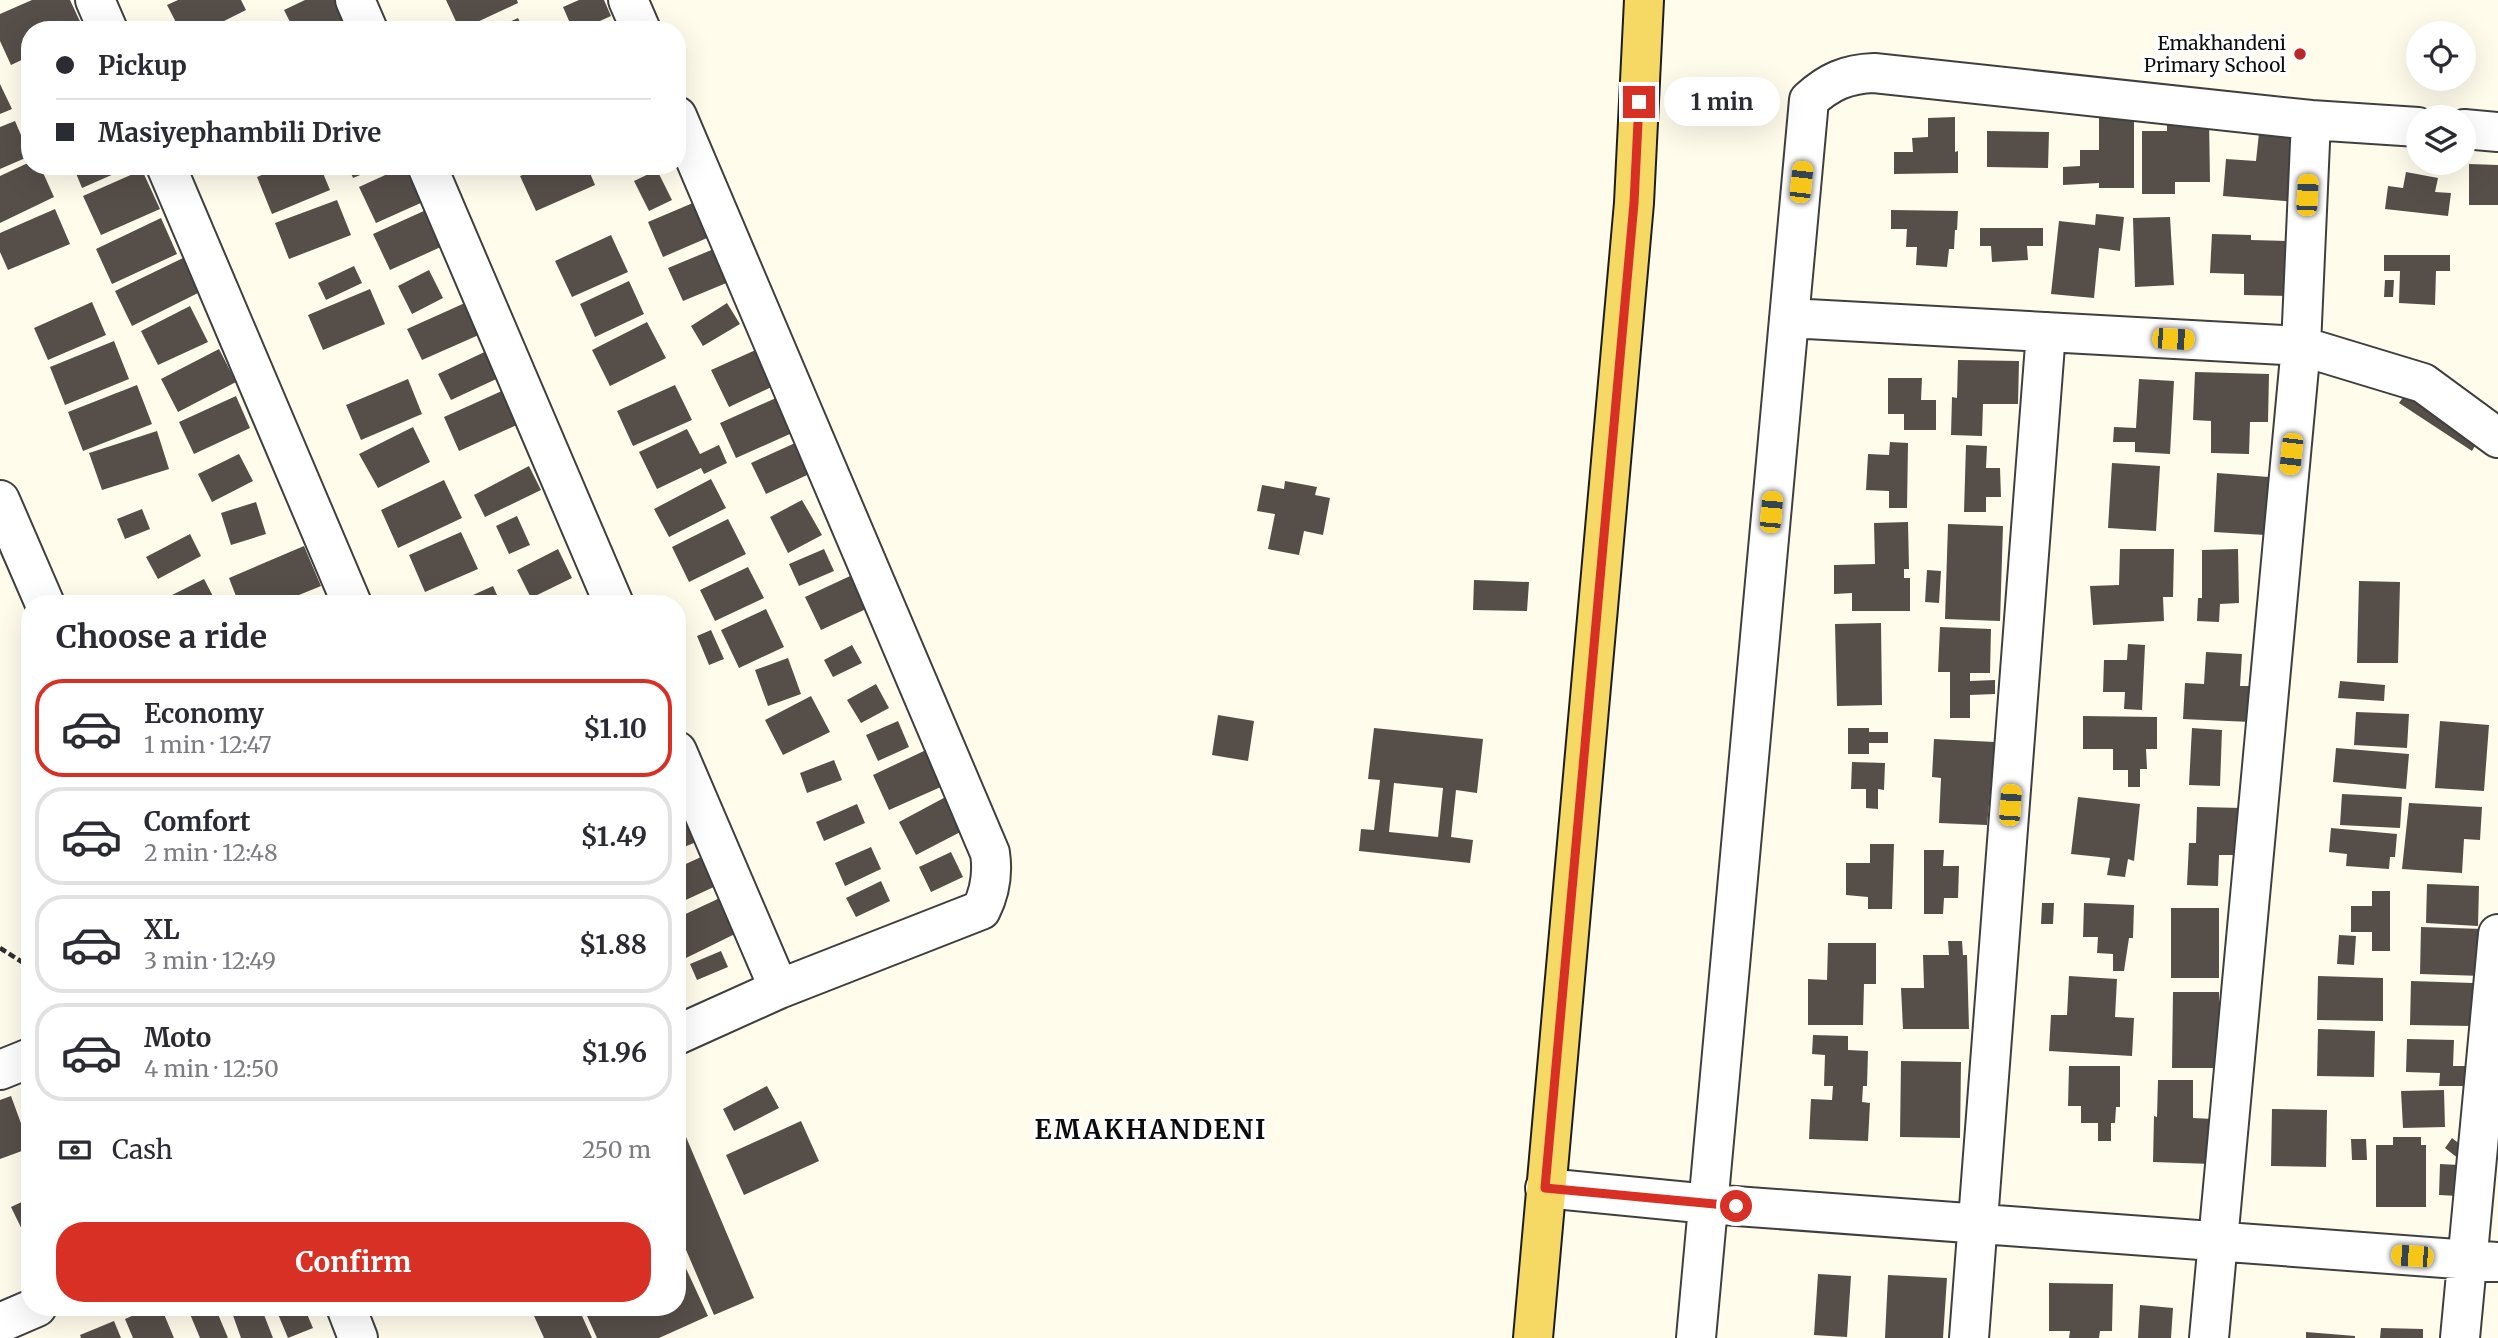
<!DOCTYPE html>
<meta charset="utf-8">
<style>
body{margin:0;font-family:Merriweather,serif;background:#f7f7f7;color:#2b2b33;height:100vh;display:flex;flex-direction:column;font-size:26px;white-space:nowrap}
*{box-sizing:border-box;margin:0}
p{font-size:23px;color:#7c7c81}
.icon{flex:none;width:38px;height:38px;fill:none;stroke:currentColor;stroke-width:2;stroke-linecap:round;stroke-linejoin:round}
.map{position:relative;flex:1;overflow:hidden}
.panel{position:absolute;left:21px;top:595px;width:665px;height:721px;display:flex;flex-direction:column;background:#fff;border-radius:28px;box-shadow:0 7px 28px #0002}
.panel>*{flex:none}
.hud{position:absolute;left:21px;top:21px;width:665px;height:154px;border-radius:28px;box-shadow:0 7px 28px #0002;display:grid;align-content:center;height:154px;padding:0 35px;background:#fff}
.fabs{position:absolute;left:2406px;top:21px;display:grid;gap:14px}
.fabs a{display:grid;place-items:center;width:70px;height:70px;border-radius:50%;background:#fff;box-shadow:0 7px 28px #0002;font-size:35px}
.end{position:absolute;width:32px;height:32px;margin:-16px;border:9px solid #d93025;background:#fff;box-shadow:0 0 0 4px #fff}
.from{border-radius:50%}
.bubble{position:absolute;height:49px;border-radius:24px;background:#fff;box-shadow:0 7px 28px #0002;font-size:23px;font-weight:700;line-height:49px;text-align:center}
.car{position:absolute;width:21px;height:42px;margin:-21px -10px;border-radius:9px;box-shadow:0 0 5px 2px #0007;background:linear-gradient(#f5c518 24%,#345 0 40%,#f5c518 0 76%,#345 0 86%,#f5c518 0)}
.hud b{display:flex;align-items:center;gap:24px;height:66px;font-size:26px}
.hud b+b{border-top:2px solid #e1e1e2}
.hud i{width:18px;height:18px;background:#2b2b33}
ul{padding:0;list-style:none}
li{display:flex;align-items:center;gap:21px;height:98px;margin:0 14px 10px;padding:0 21px;border:4px solid #e1e1e2;border-radius:28px}
li div{flex:1}
li b{display:block;font-size:26px}
li em{font-style:normal;font-weight:700}
li.on{border-color:#d93025}
li>.icon{width:63px;height:63px;stroke-width:1.5}
h2{padding:0 35px;font-size:32px;line-height:84px}
.pay{display:flex;align-items:center;gap:18px;height:77px;padding:0 35px;font-size:26px}
.pay p{margin-inline-start:auto}
.primary-button{display:flex;gap:14px;margin-top:auto;padding:14px 35px}
.primary-button a{flex:1;height:80px;border-radius:28px;background:#d93025;color:#fff;font-size:28px;font-weight:700;line-height:80px;text-align:center}
.map>svg:first-child{display:block}
.building{fill:#554e49;fill-rule:evenodd}
.lines{fill:none;stroke-linecap:round;stroke-linejoin:round}
.minor-casing{stroke:#3f3f3f;stroke-width:42}
.primary-casing{stroke:#1d1d1d;stroke-width:42}
.path{stroke:#2e2e2e;stroke-width:4.5;stroke-dasharray:7 3.5;stroke-linecap:butt}
.minor{stroke:#fff;stroke-width:38}
.primary{stroke:#f6d865;stroke-width:38}
.route{stroke:#d93025;stroke-width:9}
.poi-dot{fill:#ba2728;stroke:#fff;stroke-width:2.5}
.labels{text-anchor:middle;stroke-width:7;stroke-linejoin:round;paint-order:stroke}
.poi-label{font-size:19px;fill:#0c0c0c;stroke:#fff;text-anchor:end}
.district-label{font-size:26px;font-weight:bold;letter-spacing:2px;fill:#0c0c0c;stroke:#fff}
</style>
<div class="map">
<svg width="2498" height="1338" viewBox="0 0 2498 1338">
<rect width="100%" height="100%" fill="#fffcec"/>
<!-- building -->
<path class="building" d="M32,0H70L84,30H30V56L11,65L0,41V14Z
M178,0H241L246,10L206,30H180L167,5Z
M305,0H348L358,20L338,30H294L284,10Z
M446,0H517L518,3L460,30Z
M579,0H604L611,16L580,30H573L563,7Z
M518,18L524,30H491Z
M626,19L631,30H599Z
M247,23L250,30H231Z
M0,84L12,109L0,114Z
M1955,117V152L1958,151V173L1894,174V152H1913L1912,138L1928,137V118Z
M2099,117H2134V188H2099V183L2063,185V167L2080,166V150H2099Z
M2209,118L2210,182H2175V194H2142V131H2167V119Z
M15,121L30,156L0,169V127Z
M1987,131L2049,132L2048,168L1987,167Z
M2259,133L2298,136L2299,202L2223,196L2226,159L2256,161Z
M30,162V166H40L54,197L0,223V176Z
M2469,164L2498,165V205H2469Z
M73,166H132L82,188Z
M283,166H320L330,190L272,214L257,177Z
M348,166H382L353,178Z
M405,166H419L434,197L376,223L359,187Z
M542,166H587L595,185L536,211L520,176Z
M142,170L160,209L101,235L83,196Z
M657,170L672,200L649,211L634,181Z
M2406,172L2438,178L2435,192L2451,193L2448,216L2385,209L2388,186L2403,188Z
M707,197L721,232L663,257L648,222Z
M337,200L351,235L289,259L275,223Z
M437,205L454,241L390,270L373,234Z
M55,209L70,244L8,270L0,252V233Z
M1891,210L1958,211L1957,230H1955L1954,249H1949L1947,267L1916,265L1917,247H1906L1907,229H1891Z
M2096,214L2124,217L2120,251L2099,248L2094,298L2051,294L2059,221L2095,225Z
M2170,217L2174,285L2135,287L2133,218Z
M161,218L177,254L112,284L96,249Z
M1980,228H2043V246H2027L2028,260L1992,262L1991,246H1980Z
M2212,234L2251,235V240L2292,241L2290,296L2244,295V274L2210,273Z
M611,235L628,272L572,297L555,261Z
M721,246L736,279L683,301L668,268Z
M2384,255H2450V271H2436L2435,305L2399,303L2400,271H2384Z
M183,258L200,292L132,326L115,291Z
M354,266L362,283L326,300L318,283Z
M429,270L443,298L412,314L398,286Z
M2385,280H2394L2393,297H2384Z
M629,281L644,314L595,337L580,304Z
M370,289L385,324L323,350L308,315Z
M476,298L490,330L422,360L407,329Z
M92,302L106,335L48,360L34,328Z
M727,303L740,324L703,346L691,326Z
M190,306L208,342L158,365L141,331Z
M647,322L666,358L610,386L592,350Z
M114,341L129,379L65,405L50,367Z
M767,345L784,381L729,407L711,370Z
M493,348L505,375L451,400L438,374Z
M219,349L236,382L178,412L161,379Z
M1958,360L2019,361L2018,404H1983L1982,436L1951,435L1952,397L1957,398Z
M2195,372L2269,374L2268,422H2250L2249,454L2211,453V421L2193,420Z
M1888,378H1922L1921,400H1936V430H1904V414H1888Z
M408,379L422,414L361,440L346,405Z
M2139,379L2174,381L2170,454L2135,452V442H2113L2114,427L2136,428Z
M137,385L152,424L83,451L68,412Z
M675,385L692,420L633,446L617,411Z
M2411,386L2482,434L2472,451L2399,403Z
M504,390L519,424L459,451L444,417Z
M785,394L801,429L736,458L720,423Z
M236,396L250,428L194,454L179,422Z
M413,427L430,462L378,488L359,454Z
M687,429L700,454L719,445L727,463L704,474L701,468L657,489L639,452Z
M157,431L169,469L102,490L89,453Z
M804,439L818,470L766,494L751,463Z
M1890,442L1908,443L1907,508H1889V491L1866,490L1868,454L1889,455Z
M1966,445L1987,446L1986,468H2000L2001,497H1986V512H1964Z
M239,454L253,481L212,502L198,474Z
M2112,463L2160,466L2156,531L2108,528Z
M529,466L541,490L485,517L474,495Z
M2217,473L2269,477L2266,535L2214,532Z
M711,479L726,508L669,537L654,509Z
M444,480L462,518L398,548L381,510Z
M1285,481L1317,487L1315,495L1330,498L1323,535L1304,531L1299,555L1268,549L1275,514L1257,511L1262,485L1284,489Z
M802,500L822,535L788,553L770,517Z
M256,502L266,534L231,545L221,513Z
M142,509L150,529L125,539L117,519Z
M517,516L530,545L509,554L496,526Z
M728,519L746,554L689,582L672,547Z
M1908,522L1909,569H1904V578H1910V611H1852V593L1834,594V565L1875,564L1874,523Z
M1948,524L2003,526L2000,621L1945,619Z
M461,532L478,569L425,592L409,555Z
M190,534L201,556L158,579L146,557Z
M304,546L321,586L277,604H239L229,578Z
M558,549L572,578L531,598L517,570Z
M824,549L834,571L799,586L789,564Z
M2120,549H2174L2173,597H2163L2164,621L2093,625L2090,586L2119,585Z
M2238,549L2239,603L2220,604L2219,622L2197,621L2198,598H2202V550Z
M748,567L764,598L715,621L700,590Z
M863,570L879,603L821,630L805,597Z
M1927,570L1941,571L1939,603L1925,602Z
M204,579L217,604H154Z
M1474,580L1529,582L1527,611L1473,610Z
M2359,581L2400,582L2398,663H2357Z
M493,586L501,604H453Z
M569,597L572,604H556Z
M766,609L784,647L739,668L721,630Z
M1881,623L1882,705L1837,706L1835,624Z
M1940,627L1991,629L1990,673H1970V681L1995,680V694L1970,695V718H1950V672H1938Z
M711,630L724,659L709,665L697,636Z
M2128,644L2145,645L2142,710L2124,709L2125,692H2103L2104,660H2127Z
M852,645L862,663L833,677L824,660Z
M2206,652L2242,654L2240,686H2254L2251,722L2183,719L2185,683L2204,684Z
M788,658L801,694L768,706L755,670Z
M2340,681L2385,685L2384,701L2338,698Z
M876,684L889,708L861,723L847,700Z
M811,696L830,732L783,755L765,720Z
M2356,712L2409,714L2407,748L2354,745Z
M1218,715L1254,721L1248,761L1212,755Z
M2083,716L2157,717V749H2146L2147,769H2140V787H2128V770H2113V749H2083Z
M898,721L909,747L878,761L866,735Z
M2440,721L2489,725L2484,791L2435,788Z
M1374,728L1483,739L1477,793L1456,790L1451,837L1473,840L1470,863L1359,851L1361,829L1374,830L1380,780L1368,779ZM1394,783L1443,788L1438,837L1389,832Z
M1848,728H1869V732H1888V743H1869V754H1848Z
M2192,728L2222,730L2220,786L2189,785Z
M1934,739L1995,742L1987,825L1939,823L1941,778L1932,777Z
M2336,748L2409,754L2406,789L2333,782Z
M926,750L943,786L889,810L873,775Z
M834,760L842,780L807,793L800,773Z
M1852,762L1885,763L1884,790L1878,789V809L1866,808V789H1851Z
M953,793L970,827L916,855L899,822Z
M2342,794L2402,797L2400,828L2340,825Z
M2078,797L2140,804L2134,861L2128,859L2125,877L2107,875L2110,858L2071,854Z
M2409,803L2482,807L2480,840L2464,839L2462,873L2402,869Z
M686,804L701,840L677,850V807Z
M857,804L865,823L824,841L816,822Z
M2197,807L2243,808L2242,855H2219L2218,886L2187,885L2189,843H2196Z
M2331,828L2397,834L2395,857H2390L2389,869L2346,866L2347,854L2329,852Z
M1870,844H1894L1892,909H1868V897L1846,895V863H1870Z
M871,847L881,869L845,886L835,863Z
M1924,850H1944L1943,866H1959L1958,898H1944L1943,914H1924Z
M951,852L963,877L931,892L919,867Z
M701,857L716,886L677,904V868Z
M881,881L890,901L856,917L846,898Z
M2427,884L2479,886L2478,926L2426,923Z
M2372,891H2390V951H2372V932H2351V906H2372Z
M722,897L739,932L686,958L677,939V918Z
M2042,903H2054L2053,924H2041Z
M2084,903L2134,905L2133,938H2129L2124,971H2113V954L2097,953L2098,937H2083Z
M2171,908H2219V978H2171Z
M2421,927L2483,929L2482,976L2420,974Z
M2339,935L2356,936L2354,965L2337,964Z
M1948,941H1962L1963,955H1967L1969,1029H1903L1901,988H1924L1923,955H1949Z
M1828,943H1876V984H1864L1863,1025H1808V979L1827,980Z
M721,951L728,967L697,980L690,964Z
M677,969L684,986L677,989Z
M2069,976L2117,979L2115,1017L2134,1018L2132,1056L2049,1051L2051,1015H2067Z
M2318,976L2383,978V1021L2317,1020Z
M2411,981L2473,983L2472,1026L2410,1025Z
M2173,992H2219V1068H2172Z
M2318,1029L2375,1031L2374,1077L2317,1076Z
M1813,1035L1848,1036V1050L1868,1051L1867,1086H1863L1862,1102L1870,1103L1868,1141L1809,1139L1811,1099L1832,1100L1833,1086H1824L1825,1055L1812,1054Z
M2407,1039L2454,1040L2453,1066H2468V1086H2439L2440,1073L2406,1072Z
M1901,1061L1961,1062L1960,1138L1900,1137Z
M2069,1066H2120V1107H2116L2115,1123H2111V1141H2098V1123H2081V1106H2068Z
M2158,1080H2193V1118L2213,1119L2212,1164L2153,1162L2154,1116L2157,1117Z
M767,1086L779,1108L734,1131L723,1109Z
M2444,1090L2445,1127L2403,1128L2401,1091Z
M11,1096L30,1148L0,1159V1100Z
M2272,1109L2327,1110L2326,1167L2271,1166Z
M801,1121L819,1161L744,1195L726,1155Z
M681,1125L754,1298L714,1315L677,1229V1126Z
M2393,1137H2421V1145H2426V1207H2376V1145H2393Z
M2452,1138L2466,1149L2459,1159L2445,1148Z
M2351,1139H2366L2367,1160H2352Z
M2440,1164L2459,1165L2458,1196L2439,1195Z
M30,1198V1246L11,1207Z
M683,1262L708,1316L659,1338H597L583,1307H677V1265Z
M1818,1274L1851,1276L1847,1337L1814,1335Z
M1888,1275L1947,1278L1943,1338H1885Z
M2049,1283L2113,1284L2112,1331H2100L2099,1338H2069L2070,1331H2049Z
M2140,1305L2173,1308L2171,1338H2138Z
M152,1307H161L174,1338H133L125,1319Z
M187,1307H215L228,1338H200Z
M230,1307H261L273,1338H241Z
M275,1307H304L313,1328L288,1338Z
M530,1307H578L592,1338H544Z
M114,1321L121,1338H81L80,1335Z
M2381,1328L2423,1329V1338H2380Z
M2306,1332L2355,1336V1338H2306Z"/>
<g class="lines">
<!-- minor casing -->
<g class="minor-casing">
<path id="minor" d="M95,0L108,30
M355,0L368,30
M628,0L641,30
M677,116L990,853C993,873 990,892 981,910L779,989L677,1035
M2464,129L2498,132
M166,166L352,604
M427,166L614,604
M1789,318L2301,346L2423,383L2498,438
M0,500L45,604
M677,751L779,989
M0,1070L30,1058
M1545,1188L1709,1204L2498,1262
M346,1307L358,1338
M0,1323L37,1307
M1696,1338L1809,100C1829,82 1846,74 1874,73L2311,120L2418,127
M1969,1338L2046,332
M2209,1338L2301,346L2311,120
M2460,1338L2498,934"/>
</g>
<!-- primary casing -->
<g class="primary-casing">
<path id="primary" d="M1533,1338L1634,203L1644,0"/>
</g>
<!-- path -->
<path class="path" d="M0,948L30,967"/>
<!-- minor -->
<use href="#minor" class="minor"/>
<!-- primary -->
<use href="#primary" class="primary"/>
</g>
<g class="lines">
<!-- route -->
<path class="route" d="M1639,102L1634,203L1545,1188L1736,1206"/>
</g>
<!-- markers -->
<circle class="poi-dot" cx="2300" cy="54" r="7"/>
<g class="labels">
<!-- poi labels -->
<g class="poi-label">
<text x="2286" y="50">Emakhandeni<tspan x="2286" dy="22">Primary School</tspan></text>
</g>
<!-- district labels -->
<g class="district-label">
<text x="1151" y="1139">EMAKHANDENI</text>
</g>
</g>
</svg>
<div class="fabs">
<a><svg class="icon" aria-label="locate" viewBox="0 0 24 24"><circle cx="12" cy="12" r="6"/><path d="M12 2v4M12 18v4M2 12h4M18 12h4"/></svg></a>
<a><svg class="icon" aria-label="layers" viewBox="0 0 24 24"><path d="M12 4l9 5-9 5-9-5zM3 14l9 5 9-5"/></svg></a>
</div>
<i class="end from" style="left:1736px;top:1206px"></i>
<i class="end" style="left:1639px;top:102px"></i>
<div class="bubble" style="left:1664px;top:77px;width:116px">1 min</div>
<i class="car" style="left:1801px;top:182px;rotate:6deg"></i>
<i class="car" style="left:2307px;top:195px;rotate:3deg"></i>
<i class="car" style="left:2173px;top:339px;rotate:93deg"></i>
<i class="car" style="left:2291px;top:454px;rotate:186deg"></i>
<i class="car" style="left:1771px;top:512px;rotate:5deg"></i>
<i class="car" style="left:2010px;top:805px;rotate:4deg"></i>
<i class="car" style="left:2412px;top:1256px;rotate:274deg"></i>
<div class="hud">
<b><i class="from"></i>Pickup</b>
<b><i></i>Masiyephambili Drive</b>
</div>
<section class="panel">
<h2>Choose a ride</h2>
<ul>
<li class="on"><svg class="icon" aria-label="car" viewBox="0 0 24 24"><path d="M5 17H2v-5l4-1 3-4h7l3 4 3 1v5h-3M9 17h6M6 11h13"/><circle cx="7" cy="17" r="2"/><circle cx="17" cy="17" r="2"/></svg><div><b>Economy</b><p>1 min · 12:47</p></div><em>$1.10</em></li>
<li><svg class="icon" aria-label="car" viewBox="0 0 24 24"><path d="M5 17H2v-5l4-1 3-4h7l3 4 3 1v5h-3M9 17h6M6 11h13"/><circle cx="7" cy="17" r="2"/><circle cx="17" cy="17" r="2"/></svg><div><b>Comfort</b><p>2 min · 12:48</p></div><em>$1.49</em></li>
<li><svg class="icon" aria-label="car" viewBox="0 0 24 24"><path d="M5 17H2v-5l4-1 3-4h7l3 4 3 1v5h-3M9 17h6M6 11h13"/><circle cx="7" cy="17" r="2"/><circle cx="17" cy="17" r="2"/></svg><div><b>XL</b><p>3 min · 12:49</p></div><em>$1.88</em></li>
<li><svg class="icon" aria-label="car" viewBox="0 0 24 24"><path d="M5 17H2v-5l4-1 3-4h7l3 4 3 1v5h-3M9 17h6M6 11h13"/><circle cx="7" cy="17" r="2"/><circle cx="17" cy="17" r="2"/></svg><div><b>Moto</b><p>4 min · 12:50</p></div><em>$1.96</em></li>
</ul>
<div class="pay"><svg class="icon" aria-label="cash" viewBox="0 0 24 24"><path d="M3 7h18v10H3z"/><circle cx="12" cy="12" r="2"/></svg>Cash<p>250 m</p></div>
<div class="primary-button"><a>Confirm</a></div>
</section>
</div>
